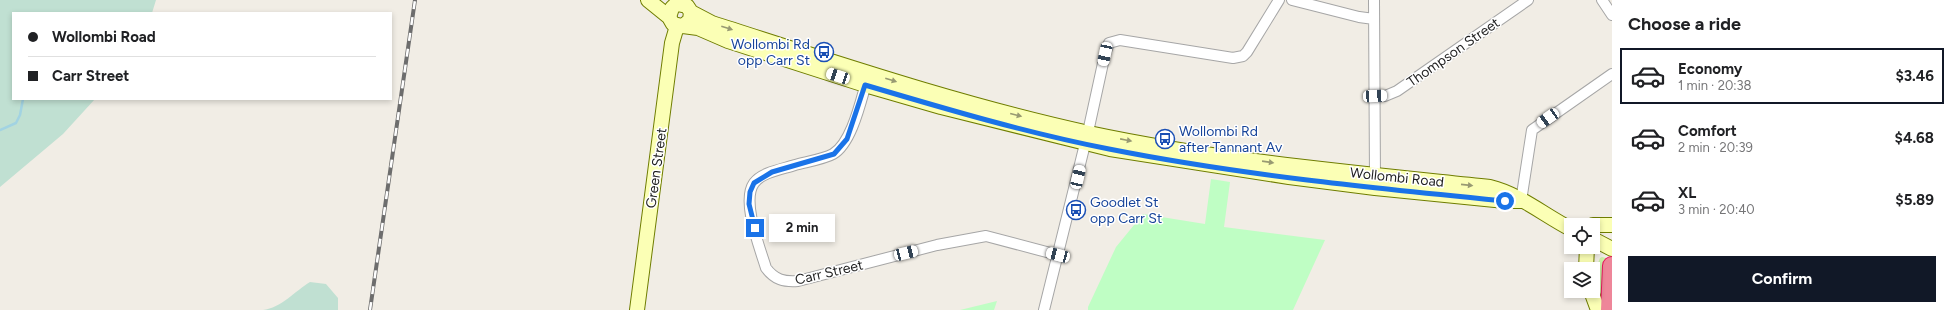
<!DOCTYPE html>
<meta charset="utf-8">
<style>
body{margin:0;font-family:Figtree,sans-serif;background:#f6f6f6;color:#202124;height:100vh;display:flex;flex-direction:column;font-size:15px;white-space:nowrap}
*{box-sizing:border-box;margin:0}
p{font-size:13px;color:#757577}
.icon{flex:none;width:22px;height:22px;fill:none;stroke:currentColor;stroke-width:2;stroke-linecap:round;stroke-linejoin:round}
.map{position:relative;flex:1;overflow:hidden}
.drawer{display:flex;flex-direction:column;background:#fff;width:340px}
.drawer>*{flex:none}
.banner{position:absolute;left:12px;top:12px;width:380px;height:88px;border-radius:0px;box-shadow:0 2px 6px #0003;display:grid;align-content:center;height:88px;padding:0 16px;background:#fff}
.buttons{position:absolute;left:1564px;top:218px;display:grid;gap:8px}
.buttons a{display:grid;place-items:center;width:36px;height:36px;border-radius:0px;background:#fff;box-shadow:0 2px 6px #0003;font-size:20px}
.end{position:absolute;width:18px;height:18px;margin:-9px;border:5px solid #1a73e8;background:#fff;box-shadow:0 0 0 2px #fff}
.from{border-radius:50%}
.bubble{position:absolute;height:28px;border-radius:0px;background:#fff;box-shadow:0 2px 6px #0003;font-size:13px;font-weight:700;line-height:28px;text-align:center}
.car{position:absolute;width:12px;height:24px;margin:-12px -6px;border-radius:5px;box-shadow:0 0 3px 1px #0007;background:linear-gradient(#fff 24%,#345 0 40%,#fff 0 76%,#345 0 86%,#fff 0)}
.banner b{display:flex;align-items:center;gap:14px;height:38px;font-size:15px}
.banner b+b{border-top:1px solid #e0e0e0}
.banner i{width:10px;height:10px;background:#202124}
ul{padding:0;list-style:none}
li{display:flex;align-items:center;gap:12px;height:56px;margin:0 8px 6px;padding:0 8px;border:2px solid transparent;border-radius:0px}
li div{flex:1}
li b{display:block;font-size:15px}
li em{font-style:normal;font-weight:700}
li.on{border-color:#111827}
li>.icon{width:36px;height:36px;stroke-width:1.5}
h2{padding:0 16px;font-size:18px;line-height:48px}
.cta{display:flex;gap:8px;margin-top:auto;padding:8px 16px}
.cta a{flex:1;height:46px;border-radius:0px;background:#111827;color:#fff;font-size:16px;font-weight:700;line-height:46px;text-align:center}
main{display:flex;flex:1;min-height:0}
.map>svg:first-child{display:block}
.grass{fill:#caefa7}
.wetland{fill:#c0e0d2}
.park{fill:#bffec4}
.lines{fill:none;stroke-linecap:round;stroke-linejoin:round}
.stream{stroke:#a2d3e2;stroke-width:2.5}
.street-casing{stroke:#a6a6a6;stroke-width:12}
.secondary-casing{stroke:#6f7d00;stroke-width:16}
.highway-casing{stroke:#ea175e;stroke-width:20}
.street{stroke:#fff;stroke-width:10}
.secondary{stroke:#fbffb5;stroke-width:14}
.highway{stroke:#ee8699;stroke-width:18}
.rail-casing{stroke:#6d6d6d;stroke-width:4}
.rail{stroke:#fff;stroke-width:2.5;stroke-dasharray:8;stroke-linecap:butt}
.oneway{fill:#989a72}
.route{stroke:#1a73e8;stroke-width:5}
.labels{text-anchor:middle;stroke-width:3;stroke-linejoin:round;paint-order:stroke}
.transit-label{font-size:14px;fill:#164399;stroke:#fff;text-anchor:start}
.street-label{font-size:14px;fill:#1f1f1f;stroke:#fff}
</style>
<main>
<div class="map">
<svg width="1612" height="310" viewBox="0 0 1612 310">
<rect width="100%" height="100%" fill="#f1ede5"/>
<!-- grass -->
<path class="grass" d="M1602,257L1606,258L1602,281L1601,307L1593,286V269L1589,264L1598,263L1600,258Z"/>
<!-- wetland -->
<path class="wetland" d="M0,0H156L152,13H13V99H95L63,134L0,187Z
M310,282L326,284L338,298V310H263C281,308 295,291 310,282Z"/>
<!-- park -->
<path class="park" d="M1211,179L1230,182L1224,227L1325,240L1293,310H1088V307L1116,247L1143,214L1205,224Z
M997,301L994,310H960Z"/>
<g class="lines">
<!-- stream -->
<path class="stream" d="M0,130L16,123L20,115L23,99"/>
<!-- street casing -->
<g class="street-casing">
<path id="street" d="M1292,0L1359,17L1374,19
M1374,0L1375,180
M1602,0L1612,15
M867,80C861,100 852,143 833,154C824,159 806,162 795,165C783,169 762,172 754,183C741,201 760,248 766,268C775,280 784,282 798,281L937,245L986,236L1058,255
M1375,96H1385L1397,91L1528,0
M1088,132L1105,54L1109,43L1120,40L1233,58L1243,56L1247,52L1279,0
M1521,201L1532,130L1612,74
M1044,310L1085,144"/>
</g>
<!-- secondary casing -->
<g class="secondary-casing">
<path id="secondary" d="M648,0L669,17
M677,4L687,6L691,12L690,20L683,26L673,24L669,17L672,8L680,0
M691,12L712,23C837,63 961,105 1089,133C1220,161 1357,173 1490,187C1519,194 1544,215 1571,229
M683,26L698,28L728,41L865,85L941,107L1110,149L1289,177L1375,188L1505,201H1521
M1593,225H1612
M1593,239L1612,249
M1586,269L1587,247
M1591,291L1598,310
M637,310L672,43L677,26"/>
</g>
<!-- highway casing -->
<g class="highway-casing">
<path id="highway" d="M1610,310L1612,266"/>
</g>
<!-- street -->
<use href="#street" class="street"/>
<!-- secondary -->
<use href="#secondary" class="secondary"/>
<!-- highway -->
<use href="#highway" class="highway"/>
<!-- rail casing -->
<g class="rail-casing">
<path id="rail" d="M370,310L415,0"/>
</g>
<!-- rail -->
<use href="#rail" class="rail"/>
</g>
<!-- one-way arrows -->
<defs><path id="oneway-solid" d="M-6-.8H1V-3.2L6.5 0L1 3.2V.8H-6Z"/></defs>
<g class="oneway">
<use href="#oneway-solid" transform="translate(727 28) rotate(18)"/>
<use href="#oneway-solid" transform="translate(891 80) rotate(17)"/>
<use href="#oneway-solid" transform="translate(1016 115) rotate(14)"/>
<use href="#oneway-solid" transform="translate(1126 140) rotate(11)"/>
<use href="#oneway-solid" transform="translate(1268 162) rotate(8)"/>
<use href="#oneway-solid" transform="translate(1467 185) rotate(6)"/>
</g>
<g class="lines">
<!-- route -->
<path class="route" d="M755,228L749,204L750,192L754,183L772,172L834,154L847,139L865,85C946,109 1027,133 1109,149C1240,175 1373,188 1505,201"/>
</g>
<!-- icons -->
<defs>
<g id="bus-ring" transform="scale(1)"><circle r="9.5" fill="#fff" stroke="#1a4fb4" stroke-width="1.5"/><path d="M-5-6H5V4H4V6H2V4H-2V6H-4V4H-5ZM-3.5-4V0h7V-4ZM-3.5 1.2v1.5H-2V1.2ZM2 1.2v1.5H3.5V1.2Z" fill="#1a4fb4"/></g>
</defs>
<g fill-rule="evenodd">
<use href="#bus-ring" x="824" y="52"/>
<use href="#bus-ring" x="1165" y="139"/>
<use href="#bus-ring" x="1076" y="210"/>
</g>
<g class="labels">
<!-- transit labels -->
<g class="transit-label">
<text x="810" y="49" text-anchor="end">Wollombi Rd<tspan x="810" dy="16">opp Carr St</tspan></text>
<text x="1179" y="136">Wollombi Rd<tspan x="1179" dy="16">after Tannant Av</tspan></text>
<text x="1090" y="207">Goodlet St<tspan x="1090" dy="16">opp Carr St</tspan></text>
</g>
<!-- street labels -->
<g class="street-label">
<text transform="translate(1453 52) rotate(-35)" y="5">Thompson Street</text>
<text transform="translate(656 168) rotate(-82)" y="5">Green Street</text>
<text transform="translate(1397 177) rotate(6)" y="5">Wollombi Road</text>
<text transform="translate(829 272) rotate(-13)" y="5">Carr Street</text>
</g>
</g>
</svg>
<div class="buttons">
<a><svg class="icon" aria-label="locate" viewBox="0 0 24 24"><circle cx="12" cy="12" r="6"/><path d="M12 2v4M12 18v4M2 12h4M18 12h4"/></svg></a>
<a><svg class="icon" aria-label="layers" viewBox="0 0 24 24"><path d="M12 4l9 5-9 5-9-5zM3 14l9 5 9-5"/></svg></a>
</div>
<i class="end from" style="left:1505px;top:201px"></i>
<i class="end" style="left:755px;top:228px"></i>
<div class="bubble" style="left:769px;top:214px;width:66px">2 min</div>
<i class="car" style="left:1105px;top:54px;rotate:192deg"></i>
<i class="car" style="left:838px;top:76px;rotate:288deg"></i>
<i class="car" style="left:1375px;top:96px;rotate:87deg"></i>
<i class="car" style="left:1548px;top:118px;rotate:235deg"></i>
<i class="car" style="left:1078px;top:177px;rotate:13deg"></i>
<i class="car" style="left:906px;top:253px;rotate:76deg"></i>
<i class="car" style="left:1058px;top:255px;rotate:285deg"></i>
<div class="banner">
<b><i class="from"></i>Wollombi Road</b>
<b><i></i>Carr Street</b>
</div>
</div>
<section class="drawer">
<h2>Choose a ride</h2>
<ul>
<li class="on"><svg class="icon" aria-label="car" viewBox="0 0 24 24"><path d="M5 17H2v-5l4-1 3-4h7l3 4 3 1v5h-3M9 17h6M6 11h13"/><circle cx="7" cy="17" r="2"/><circle cx="17" cy="17" r="2"/></svg><div><b>Economy</b><p>1 min · 20:38</p></div><em>$3.46</em></li>
<li><svg class="icon" aria-label="car" viewBox="0 0 24 24"><path d="M5 17H2v-5l4-1 3-4h7l3 4 3 1v5h-3M9 17h6M6 11h13"/><circle cx="7" cy="17" r="2"/><circle cx="17" cy="17" r="2"/></svg><div><b>Comfort</b><p>2 min · 20:39</p></div><em>$4.68</em></li>
<li><svg class="icon" aria-label="car" viewBox="0 0 24 24"><path d="M5 17H2v-5l4-1 3-4h7l3 4 3 1v5h-3M9 17h6M6 11h13"/><circle cx="7" cy="17" r="2"/><circle cx="17" cy="17" r="2"/></svg><div><b>XL</b><p>3 min · 20:40</p></div><em>$5.89</em></li>
</ul>
<div class="cta"><a>Confirm</a></div>
</section>
</main>
